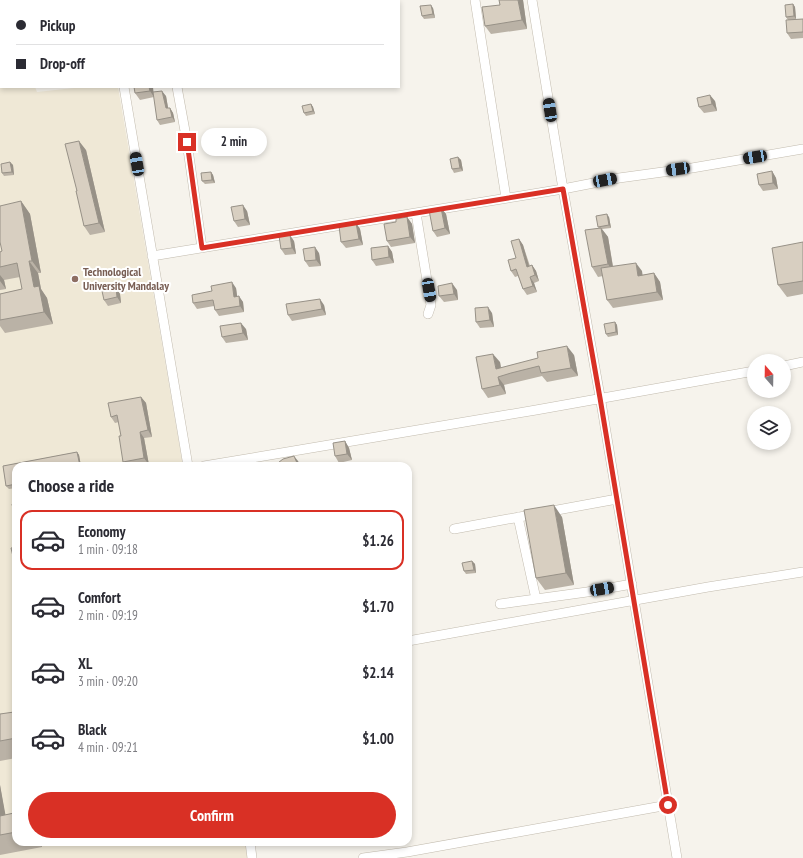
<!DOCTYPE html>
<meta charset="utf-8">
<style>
body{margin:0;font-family:"PT Sans Narrow",sans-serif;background:#f2f2f3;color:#2b2b33;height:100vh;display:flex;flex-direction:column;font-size:15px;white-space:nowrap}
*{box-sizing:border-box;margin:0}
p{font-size:13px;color:#7c7c81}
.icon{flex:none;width:22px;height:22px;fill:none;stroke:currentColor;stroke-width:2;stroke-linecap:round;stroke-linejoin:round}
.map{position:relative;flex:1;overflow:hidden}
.sheet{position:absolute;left:12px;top:462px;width:400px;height:384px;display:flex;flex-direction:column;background:#fff;border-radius:12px;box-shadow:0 2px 6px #0003}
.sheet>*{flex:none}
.banner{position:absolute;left:0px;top:0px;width:400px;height:88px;box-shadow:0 2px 6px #0003;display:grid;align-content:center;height:88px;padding:0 16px;background:#fff}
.needle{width:26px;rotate:340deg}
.fabs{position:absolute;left:747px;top:354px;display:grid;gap:8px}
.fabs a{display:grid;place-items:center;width:44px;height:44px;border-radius:50%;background:#fff;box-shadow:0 2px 6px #0003;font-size:20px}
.end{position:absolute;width:18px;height:18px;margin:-9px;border:5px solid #d93025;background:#fff;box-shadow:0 0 0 2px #fff}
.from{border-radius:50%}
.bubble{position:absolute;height:28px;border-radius:14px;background:#fff;box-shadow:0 2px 6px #0003;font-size:13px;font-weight:700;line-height:28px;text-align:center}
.car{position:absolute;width:12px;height:24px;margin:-12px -6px;border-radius:5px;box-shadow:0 0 3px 1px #0007;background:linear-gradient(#222 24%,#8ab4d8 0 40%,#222 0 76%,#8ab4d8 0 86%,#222 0)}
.banner b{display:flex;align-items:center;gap:14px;height:38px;font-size:15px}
.banner b+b{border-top:1px solid #e1e1e2}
.banner i{width:10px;height:10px;background:#2b2b33}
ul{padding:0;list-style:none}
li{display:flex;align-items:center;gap:12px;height:60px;margin:0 8px 6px;padding:0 8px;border:2px solid transparent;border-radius:12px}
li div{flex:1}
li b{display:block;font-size:15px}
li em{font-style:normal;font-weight:700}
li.selected{border-color:#d93025}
li>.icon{width:36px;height:36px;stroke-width:1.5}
h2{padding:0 16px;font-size:18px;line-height:48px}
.cta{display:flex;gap:8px;margin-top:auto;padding:8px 16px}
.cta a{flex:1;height:46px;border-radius:24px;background:#d93025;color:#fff;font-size:16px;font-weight:700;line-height:46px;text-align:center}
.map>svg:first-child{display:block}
.education{fill:#efe8d6}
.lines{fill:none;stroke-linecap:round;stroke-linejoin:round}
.street-casing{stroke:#c2bbae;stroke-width:10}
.street{stroke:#fff;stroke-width:9}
.wall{fill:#bab2a6}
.shaded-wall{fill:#979187}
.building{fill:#d8cfc1;stroke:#979187}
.route{stroke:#d93025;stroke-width:5}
.education-dot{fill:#8d6e63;stroke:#fff;stroke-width:1.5}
.labels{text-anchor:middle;stroke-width:4;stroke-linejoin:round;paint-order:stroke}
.education-label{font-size:12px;font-weight:bold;fill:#785e54;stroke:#fff;text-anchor:start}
</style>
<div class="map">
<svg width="803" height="858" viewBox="0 0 803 858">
<rect width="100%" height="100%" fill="#f6f3ec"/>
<!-- education -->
<path class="education" d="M0,57H1V87H35L37,92L83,87H118L183,466H16V842H247L250,858H0Z"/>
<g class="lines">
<!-- street casing -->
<g class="street-casing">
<path id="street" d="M105,0L106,1
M475,0L506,198
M532,0L563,189L601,402L677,858
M373,1L380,0
M0,59H1
M124,87L188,466
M177,87L187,142L202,248
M416,213L431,305L428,314
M152,256L563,189L619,178L692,168L803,149
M784,366L803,362
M204,466L536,410L754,371
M518,517L536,599
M454,529L617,499
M500,604L587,592L632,584
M408,641L708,587L803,572
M250,842L252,858
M363,858L407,852L668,805"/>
</g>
<!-- street -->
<use href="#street" class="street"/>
</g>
<!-- wall -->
<path class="wall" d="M18,0H82V1H18Z
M499,0H526H523L527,29L491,34L485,26L500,5Z
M793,4L795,7L796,19H803V38L791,39L787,33L788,20L786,17Z
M433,8L435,18L424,19L422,16Z
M153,87V92L166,96L168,108H170L173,113L175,122L160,125L157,120L154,97L140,100L135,93Z
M715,101L717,111L704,113L699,107Z
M311,104L313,107L315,114L306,116L304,113Z
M86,150L105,232L90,235L84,226L77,191Z
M458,157L461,160L463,171L454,173L452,169Z
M10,162L13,165L14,175L4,176L2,173Z
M772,171L776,178L778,189L763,191L759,185Z
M211,172L213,175L215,183L205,184L202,181Z
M21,201L30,214L41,273H38L41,289L47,298L53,324L5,333L0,326V294L22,289L20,277L4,280L6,289L0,290V252L2,251Z
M441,208L446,214L450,234L437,237L433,231Z
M247,211L250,225L238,227L234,221Z
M407,217L412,224L415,243L391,247L387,241L396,222Z
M609,217L611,228L602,229L608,237L613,266L642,271V275L654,273L660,282L663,300L613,308L607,300L603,276L598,277L592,267L599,228L598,227Z
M356,223L360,229L363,245L346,248L341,242Z
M519,239L523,245L530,266L532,265L536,271L539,281L534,283L537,292L527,295L523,289L518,276L515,277L511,271L516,258Z
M294,241L296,254L285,255L281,249Z
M803,242V294L787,297L778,285Z
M388,246L392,252L394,263L376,266L372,260Z
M319,253L321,266L309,267L305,261Z
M116,288L120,294L121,303L108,306L104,300Z
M236,288L237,296L243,302L244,312L219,316L215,310L214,306L197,309L193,303Z
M457,290L458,300L444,302L439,296Z
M324,305L326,315L292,321L288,315Z
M492,313L494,327L480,328L476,322Z
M615,322L617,325L618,335L608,337L606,334Z
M246,329L248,340L226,343L222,337Z
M574,355L578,376L547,382L542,376L517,382L504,385L506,394L488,398L482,389L500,362L501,368Z
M141,397L146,403L152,437L144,438L149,465L140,466H126L123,462L121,436L119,422L115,423L111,417Z
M345,441L349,448L352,460L339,463L335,456Z
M77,452L79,455L81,466H16V488L9,489L6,486L3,466Z
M298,461L300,466H274Z
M562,517L574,585L545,590L536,578Z
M472,561L475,564L476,573L466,574L464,571Z
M14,712L16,714V758L0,761V714Z
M0,785L5,815L14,813L16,806V842H41L42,847L0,855Z"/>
<!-- shaded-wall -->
<path class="shaded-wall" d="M518,0H523L527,29L522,20Z
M793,4L795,7L796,19L794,16Z
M431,5L433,8L435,18L433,14Z
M149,87H153L154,97L150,91Z
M162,91L166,96L169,113L166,108Z
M710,95L715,101L717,111L712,104Z
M311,104L313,107L315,114L313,111Z
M170,108L173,113L175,122L172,117Z
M79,141L86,150L105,232L99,223Z
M458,157L461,160L463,171L460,168Z
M10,162L13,165L14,175L12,172Z
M772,171L776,178L778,189L773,183Z
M211,172L213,175L215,183L212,180Z
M21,201L30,214L41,273L32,261Z
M243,205L247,211L250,225L245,219Z
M441,208L446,214L450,234L445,228Z
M607,214L609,217L611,228L609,225Z
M407,217L412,224L415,243L410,237Z
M356,223L360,229L363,245L359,239Z
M601,228L608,237L614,274L608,264Z
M290,235L294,241L296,254L292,248Z
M519,239L523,245L531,273L527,267Z
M388,246L392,252L394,263L389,257Z
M315,247L319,253L321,266L316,260Z
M29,261L38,273L41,289L47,298L53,324L44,312L34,287Z
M636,263L642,271L644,284L638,276Z
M532,265L536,271L539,281L535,275Z
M654,273L660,282L663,300L657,292Z
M0,275L4,280L6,289L0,281Z
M530,277L534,283L537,292L533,286Z
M232,282L236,288L238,303L234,297Z
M452,283L457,290L458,300L454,294Z
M116,288L120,294L121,303L117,297Z
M239,296L243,302L244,312L240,306Z
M320,299L324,305L326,315L322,309Z
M488,307L492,313L494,327L490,320Z
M615,322L617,325L618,335L616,332Z
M241,323L246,329L248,340L243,333Z
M567,346L574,355L578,376L571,368Z
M493,354L500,362L502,375L496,369Z
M498,377L504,385L506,394L500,385Z
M141,397L146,403L152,437L148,430Z
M140,432L144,438L149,465L144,458Z
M345,441L349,448L352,460L347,454Z
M77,452L79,455L81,466H80Z
M294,456L298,461L300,466H299L297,463Z
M554,505L562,517L574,585L566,573Z
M472,561L475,564L476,573L474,570Z
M0,785L9,834L0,822Z
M38,842H41L42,847Z"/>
<!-- building -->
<path class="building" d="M18,0H65V1H18Z
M112,0H123V1H112Z
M187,0H198V1H187Z
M499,0H518L522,20L485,26L482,7L500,5Z
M793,4L794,16L786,17L785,5Z
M431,5L433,14L422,16L420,6Z
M803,19V32L787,33L786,20Z
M134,87H149L150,91L135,93Z
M162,91L166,108H170L172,117L157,120L153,92Z
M710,95L712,104L699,107L697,98Z
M311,104L313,111L304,113L302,106Z
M79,141L99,223L84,226L76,191H77L65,144Z
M458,157L460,168L452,169L450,159Z
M10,162L12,172L2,173L1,164Z
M772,171L773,183L759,185L757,174Z
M211,172L212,180L202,181L201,173Z
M21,201L32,261H29L34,287L39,286L44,312L0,320V294L22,289L17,263L0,267V252L2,251L0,242V206Z
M243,205L245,219L234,221L231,207Z
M441,208L445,228L433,231L429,210Z
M607,214L609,225L598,227L596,216Z
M407,217L410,237L387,241L384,224L396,222V219Z
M356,223L359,239L341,242L339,226Z
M601,228L608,264L592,267L585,230Z
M290,235L292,248L281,249L279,236Z
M519,239L527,267L532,265L535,275L530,277L533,286L523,289L516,269L511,271L508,260L516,258L511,241Z
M803,242V281L778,285L772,248Z
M388,246L389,257L372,260L371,248Z
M315,247L316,260L305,261L303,249Z
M636,263L638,276L654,273L657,292L607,300L601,268Z
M232,282L234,297L239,296L240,306L215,310L213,300L193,303L192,295L212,291L211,286Z
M452,283L454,294L439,296L438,286Z
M116,288L117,297L104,300L102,291Z
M320,299L322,309L288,315L286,304Z
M488,307L490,320L476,322L475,308Z
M615,322L616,332L606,334L604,324Z
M241,323L243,333L222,337L220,326Z
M567,346L571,368L541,373L539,366L511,373L498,377L500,385L482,389L476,357L493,354L496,369L538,358L537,352Z
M141,397L148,430L140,432L144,458L123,462L119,436H121L117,415L111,417L108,403Z
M345,441L347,454L335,456L333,443Z
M77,452L80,466H16V484L6,486L3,466Z
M294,456L297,463L291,466H274L283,459Z
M16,503V523L12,504Z
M554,505L566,573L536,578L524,510Z
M16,547V569L11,548Z
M472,561L474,570L464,571L462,563Z
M14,712L16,722V738L0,741V714Z
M13,806H16V832L0,835V816L14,813Z"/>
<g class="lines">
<!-- route -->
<path class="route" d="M187,142L202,248L563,189L600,398L668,805"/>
</g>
<!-- markers -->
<circle class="education-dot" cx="75" cy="279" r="4"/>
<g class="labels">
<!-- education labels -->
<g class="education-label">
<text x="83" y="276">Technological<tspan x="83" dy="14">University Mandalay</tspan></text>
</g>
</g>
</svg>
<div class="fabs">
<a><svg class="needle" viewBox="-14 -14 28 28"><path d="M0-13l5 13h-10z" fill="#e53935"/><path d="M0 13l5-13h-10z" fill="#7c7c81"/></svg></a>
<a><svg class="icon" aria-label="layers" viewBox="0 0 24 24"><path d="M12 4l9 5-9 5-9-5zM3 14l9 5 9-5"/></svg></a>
</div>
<i class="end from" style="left:668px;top:805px"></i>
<i class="end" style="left:187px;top:142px"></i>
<div class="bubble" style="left:201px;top:128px;width:66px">2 min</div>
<i class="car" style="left:550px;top:110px;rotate:351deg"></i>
<i class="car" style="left:755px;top:157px;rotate:261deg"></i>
<i class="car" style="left:137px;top:164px;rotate:350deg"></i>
<i class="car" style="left:678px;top:169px;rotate:262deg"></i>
<i class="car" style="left:605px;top:180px;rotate:79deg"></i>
<i class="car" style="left:429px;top:290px;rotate:170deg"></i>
<i class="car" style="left:602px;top:589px;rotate:80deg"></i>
<div class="banner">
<b><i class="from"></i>Pickup</b>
<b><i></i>Drop-off</b>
</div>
<section class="sheet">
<h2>Choose a ride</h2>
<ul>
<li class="selected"><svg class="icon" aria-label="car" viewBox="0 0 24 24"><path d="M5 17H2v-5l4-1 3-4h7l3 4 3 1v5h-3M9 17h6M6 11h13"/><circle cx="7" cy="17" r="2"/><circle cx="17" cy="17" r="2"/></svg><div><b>Economy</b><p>1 min · 09:18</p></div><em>$1.26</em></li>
<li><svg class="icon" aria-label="car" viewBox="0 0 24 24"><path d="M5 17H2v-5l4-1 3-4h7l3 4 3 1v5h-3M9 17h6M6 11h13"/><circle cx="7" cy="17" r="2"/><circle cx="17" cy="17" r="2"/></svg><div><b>Comfort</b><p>2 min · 09:19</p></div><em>$1.70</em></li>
<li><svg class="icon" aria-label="car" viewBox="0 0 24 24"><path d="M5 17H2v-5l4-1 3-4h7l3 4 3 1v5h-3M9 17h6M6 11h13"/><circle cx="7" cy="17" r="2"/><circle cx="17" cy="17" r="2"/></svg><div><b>XL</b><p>3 min · 09:20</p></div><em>$2.14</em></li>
<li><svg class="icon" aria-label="car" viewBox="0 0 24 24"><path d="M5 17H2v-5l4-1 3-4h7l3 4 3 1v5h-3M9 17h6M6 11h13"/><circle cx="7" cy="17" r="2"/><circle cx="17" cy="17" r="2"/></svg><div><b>Black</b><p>4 min · 09:21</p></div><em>$1.00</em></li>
</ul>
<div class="cta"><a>Confirm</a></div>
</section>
</div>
